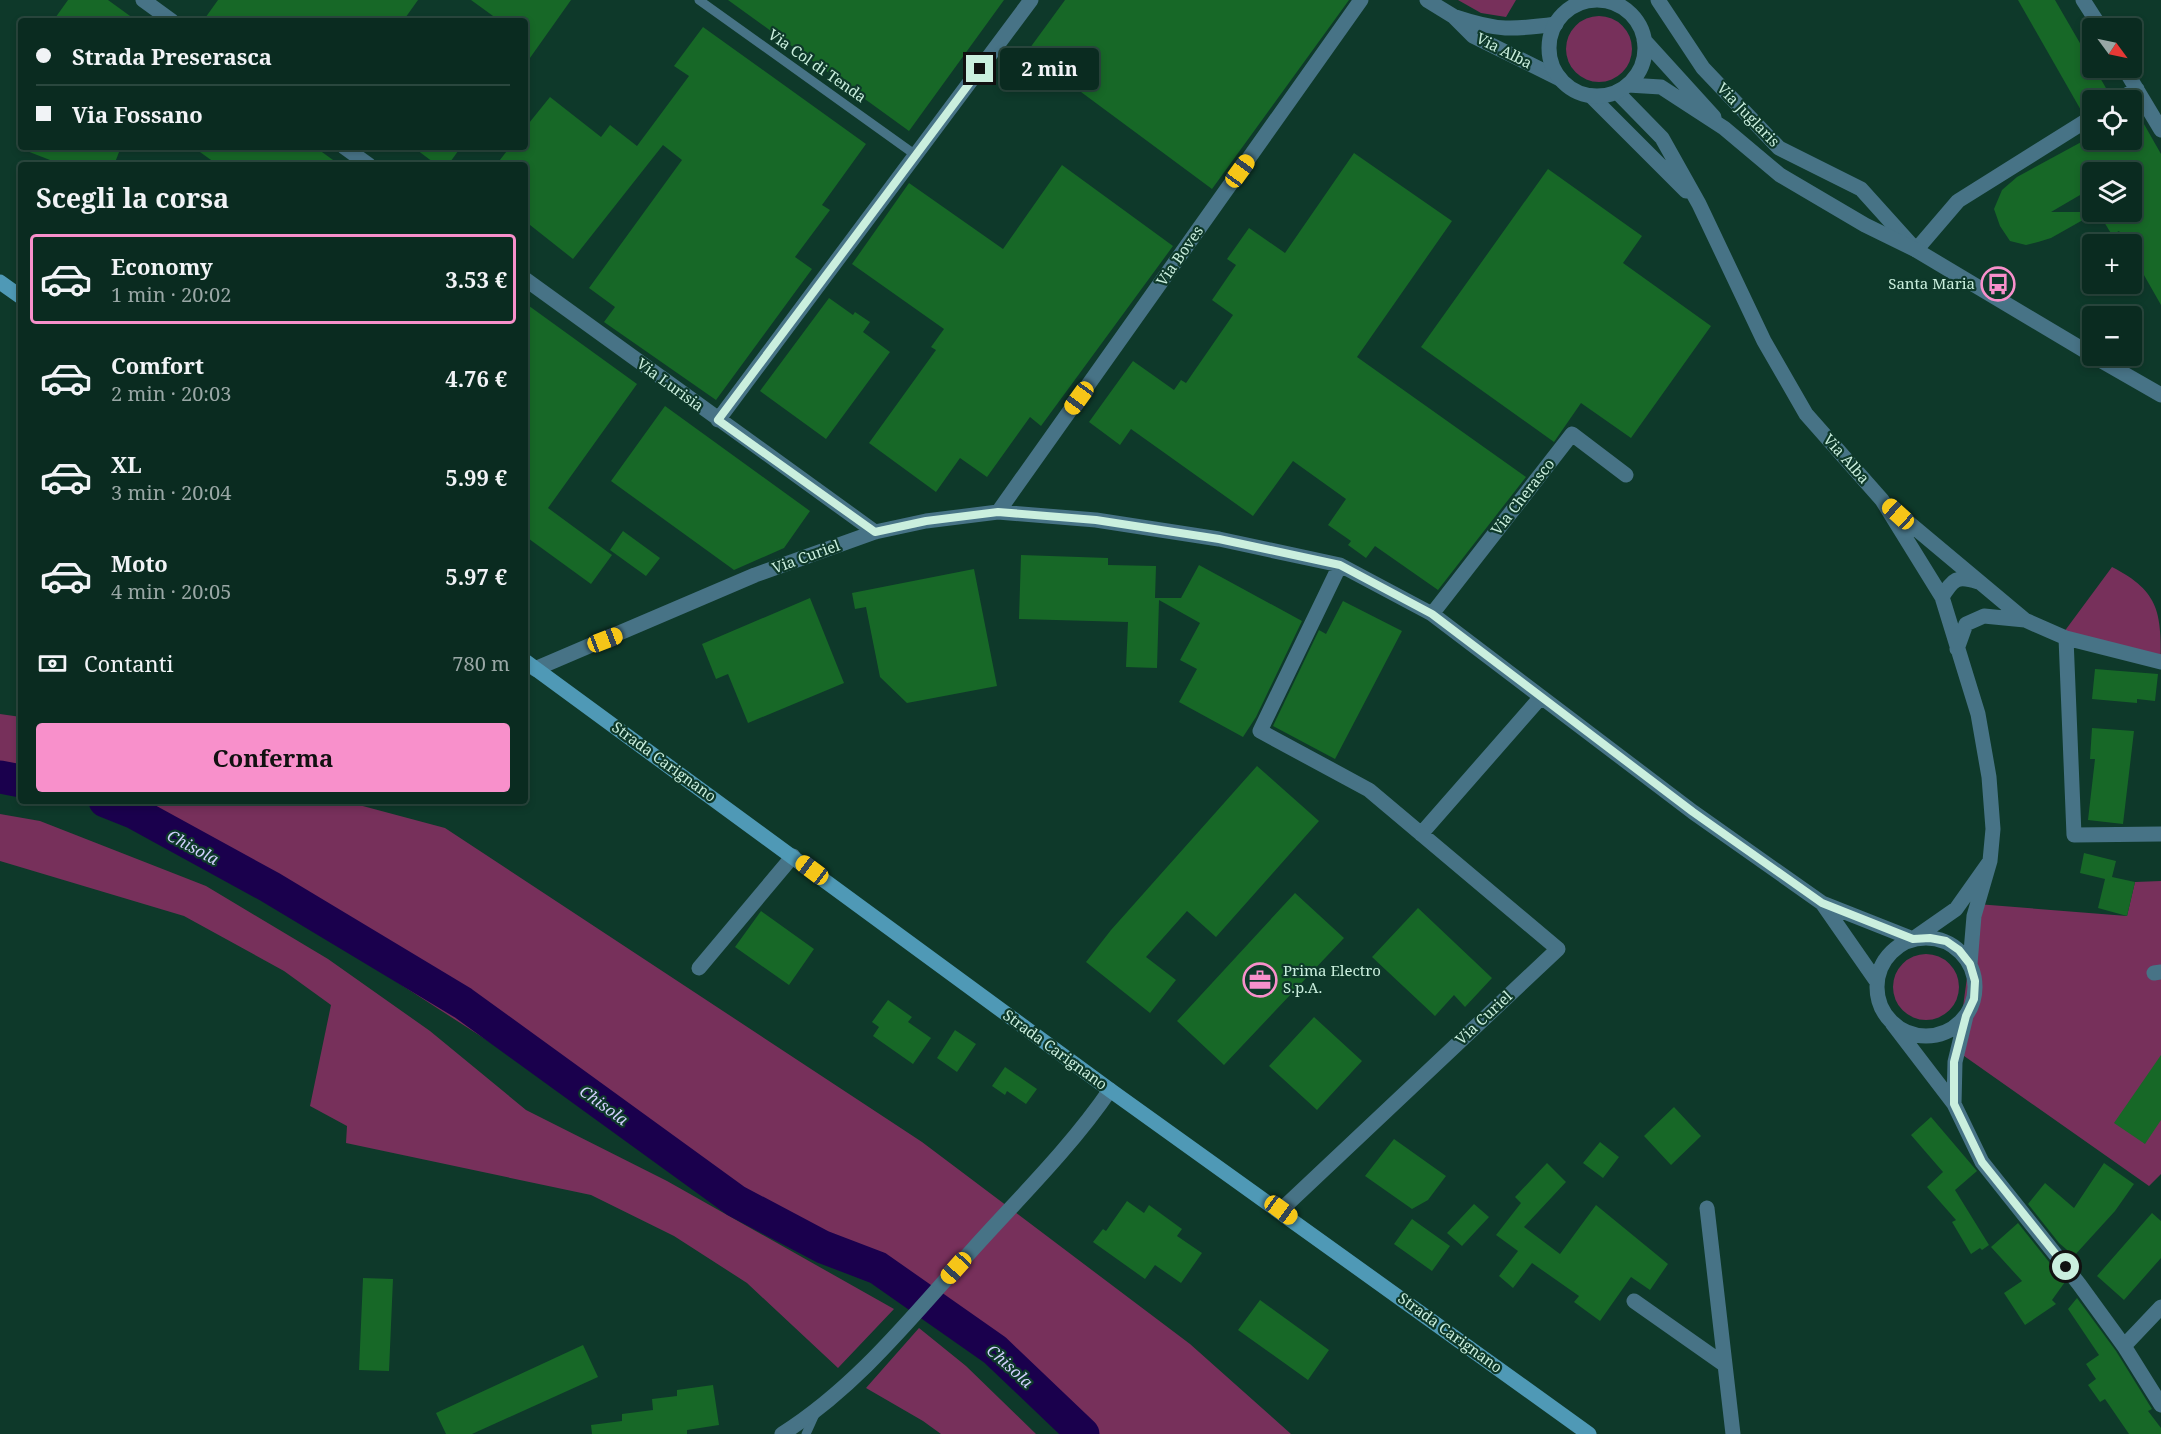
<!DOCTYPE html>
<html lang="it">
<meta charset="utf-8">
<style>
body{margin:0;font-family:"Noto Serif",serif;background:#133329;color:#f1f3f6;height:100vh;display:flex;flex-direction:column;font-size:22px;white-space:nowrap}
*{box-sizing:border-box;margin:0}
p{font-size:20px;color:#99a7a5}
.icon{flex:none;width:33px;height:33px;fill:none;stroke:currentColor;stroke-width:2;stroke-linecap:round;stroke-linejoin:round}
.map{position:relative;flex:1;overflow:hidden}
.panel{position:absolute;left:18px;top:162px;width:510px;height:642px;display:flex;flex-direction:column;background:#0a2b20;border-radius:6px;box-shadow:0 3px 9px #0003,0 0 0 2px #2a473e}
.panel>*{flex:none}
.guide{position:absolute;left:18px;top:18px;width:510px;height:132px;border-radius:6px;box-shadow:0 3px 9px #0003,0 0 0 2px #2a473e;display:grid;align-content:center;height:132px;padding:0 18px;background:#0a2b20}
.needle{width:39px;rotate:123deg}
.buttons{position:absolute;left:2082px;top:18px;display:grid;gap:12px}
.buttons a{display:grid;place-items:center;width:60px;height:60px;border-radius:6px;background:#0a2b20;box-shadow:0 3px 9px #0003,0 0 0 2px #2a473e;font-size:30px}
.end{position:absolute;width:27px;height:27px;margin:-14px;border:8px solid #caefde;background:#111;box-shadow:0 0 0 3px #111}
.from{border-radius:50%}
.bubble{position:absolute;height:42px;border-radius:6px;background:#0a2b20;box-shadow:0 3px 9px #0003,0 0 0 2px #2a473e;font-size:20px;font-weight:700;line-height:42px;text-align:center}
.car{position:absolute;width:18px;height:36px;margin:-18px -9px;border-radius:8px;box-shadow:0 0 4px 2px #0007;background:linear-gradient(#f5c518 24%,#345 0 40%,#f5c518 0 76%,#345 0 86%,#f5c518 0)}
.guide b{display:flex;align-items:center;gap:21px;height:57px;font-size:22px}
.guide b+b{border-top:2px solid #2a473e}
.guide i{width:15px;height:15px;background:#f1f3f6}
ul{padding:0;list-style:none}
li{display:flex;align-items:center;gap:18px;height:90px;margin:0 12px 9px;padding:0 6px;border:3px solid transparent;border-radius:6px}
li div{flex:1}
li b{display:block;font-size:22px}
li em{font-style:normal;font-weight:700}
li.selected{border-color:#f890cb}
li>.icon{width:54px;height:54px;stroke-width:1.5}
h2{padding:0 18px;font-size:27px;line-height:72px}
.pay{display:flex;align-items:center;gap:15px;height:66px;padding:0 18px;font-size:22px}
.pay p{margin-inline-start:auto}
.button{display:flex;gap:12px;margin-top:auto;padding:12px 18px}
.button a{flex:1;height:69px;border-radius:6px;background:#f890cb;color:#111;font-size:24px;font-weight:700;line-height:69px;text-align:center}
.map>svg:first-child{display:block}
.green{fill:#77305b}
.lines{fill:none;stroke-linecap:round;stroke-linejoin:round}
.river{stroke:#1a004d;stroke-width:33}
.building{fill:#176827}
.service{stroke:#477386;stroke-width:9}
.minor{stroke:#477386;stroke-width:15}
.tertiary{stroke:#477386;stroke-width:15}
.secondary{stroke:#4f99b6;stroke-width:15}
.route{stroke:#caefde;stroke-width:8}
.labels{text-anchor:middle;stroke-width:4.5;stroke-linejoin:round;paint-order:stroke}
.street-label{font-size:15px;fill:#caefde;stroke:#0e392a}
.poi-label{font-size:15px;fill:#caefde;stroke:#0e392a;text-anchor:end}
.water-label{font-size:16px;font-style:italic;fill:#d1d0fd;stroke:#0e392a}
</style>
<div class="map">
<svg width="2161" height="1434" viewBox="0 0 2161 1434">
<rect width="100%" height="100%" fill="#0e392a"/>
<!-- green -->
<path class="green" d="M1458,0H1516L1506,17L1481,13Z
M1566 49a33 33 0 1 1 66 0a33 33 0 1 1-66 0Z
M2112,567C2161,592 2161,614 2161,665L2061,636Z
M0,714L21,717V790L0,785Z
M75,801H344L445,828L922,1142L1190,1344L1291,1434H1083L995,1350L878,1268L736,1201L135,813Z
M0,814L40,821L206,886L328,959L430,1031L526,1110L667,1181L894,1309L838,1368L747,1283L674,1236L591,1195L346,1143L347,1126L310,1106L331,1005L284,971L184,916L0,861Z
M2161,881V1174L2149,1186L1957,1051L1977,904L2127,916L2135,882Z
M1893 987a33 33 0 1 1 66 0a33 33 0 1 1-66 0Z
M919,1328L966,1366L1036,1434H941L923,1421L866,1388Z"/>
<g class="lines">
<!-- river -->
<path class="river" d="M0,777L21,781
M105,801L135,813L270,887L463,1003L736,1201L823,1247L878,1268L995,1350L1083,1434"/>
</g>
<!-- building -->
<path class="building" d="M68,0H108L137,21H53Z
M218,0H418L403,21H203Z
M471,0H571L525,65V21H500Z
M728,0H1004L909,131Z
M1065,0H1349L1212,189L1027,52Z
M2018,0H2055L2110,95L2101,100H2092V107L2082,112Z
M703,27L866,144L822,205L830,210L795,257L812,269L716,400L604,322L615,307L589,288L682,160L663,145L573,259L525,221V165H496L510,147H525V128L550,97L601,137L610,125L637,146L689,76L674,66Z
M2132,103L2161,154V305L2132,254V244H2126L2119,231L2112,235L2098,212H2132V172H2092V188L2051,212H2097L2051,238L2038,242L2026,245L2010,241L2000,226L1994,209L2002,190L2017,177L2085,140H2132Z
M121,147L114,165H63L19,148Z
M193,147H315L340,165H218Z
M413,147H461L448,165H437Z
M1354,153L1452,221L1357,357L1526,477L1438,590L1375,546L1366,558L1348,545L1351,541L1328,525L1346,499L1293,461L1253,516L1131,429L1120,445L1089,422L1133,361L1174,390L1181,380L1186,383L1233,315L1212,300L1236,265L1227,259L1249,228L1285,253Z
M1062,165L1173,246L1041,426L1030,417L987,477L960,458L936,492L869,443L936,350L931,347L944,329L852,264L909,183L1003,249Z
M1548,169L1642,236L1623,263L1711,326L1631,438L1581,403L1554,442L1421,347Z
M829,298L853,315L855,312L870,322L863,332L890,352L826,439L760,391Z
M525,303L637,384L548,508L612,555L591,584L525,536Z
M665,406L810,511L784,548L734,570L611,481Z
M623,531L660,558L646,576L610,550Z
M1021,555L1108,558V565L1156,566L1155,598H1181L1199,565L1302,621L1256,717L1243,737L1179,702L1197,669L1180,660L1200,623L1159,600L1157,668L1126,667L1128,622L1019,619Z
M974,569L997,686L907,703L880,677L866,607L855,609L852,593Z
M810,598L844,683L748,723L728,674L716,679L702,644Z
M1343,601L1402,631L1335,759L1273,726L1319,630L1326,634Z
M2095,669L2158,674L2155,701L2137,699V703L2092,699Z
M2092,728L2134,731L2123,824L2088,820L2095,759H2090Z
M1257,766L1319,821L1216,937L1187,911L1146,957L1176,980L1150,1013L1086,962L1111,930Z
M2084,853L2116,861L2112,877L2135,882L2127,916L2098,908L2105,879L2080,873Z
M1295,893L1344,938L1224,1065L1177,1021Z
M1418,908L1492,978L1465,1007L1454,995L1435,1016L1372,957Z
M761,911L814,949L789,985L735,947Z
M888,1000L912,1017L908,1022L931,1038L913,1064L873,1036L879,1027L872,1022Z
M1314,1017L1362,1061L1317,1110L1269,1066Z
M955,1030L976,1044L957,1072L937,1058Z
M2161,1055V1120L2145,1144L2114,1123Z
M1005,1067L1037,1089L1026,1104L1007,1091L1005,1095L992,1086Z
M1674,1107L1701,1136L1671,1165L1644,1136Z
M1931,1117L1977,1171L1955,1190L1989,1245L1982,1250L1980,1248L1971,1254L1952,1222L1956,1220L1927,1187L1943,1172L1911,1135Z
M1394,1139L1446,1176L1428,1200L1412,1209L1365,1176Z
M1600,1142L1619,1157L1603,1178L1583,1163Z
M1547,1163L1566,1182L1524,1227L1560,1254L1596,1205L1668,1264L1650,1290L1631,1277L1600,1321L1574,1302L1579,1296L1532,1263L1513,1288L1499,1276L1518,1251L1496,1235L1521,1203L1515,1197Z
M2104,1163L2134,1184L2115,1211L2074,1256L2059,1243L2028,1204L2045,1183L2074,1208Z
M1127,1201L1144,1213L1149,1205L1182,1229L1177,1236L1202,1253L1181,1283L1155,1265L1145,1279L1093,1242L1103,1229L1106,1231Z
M1474,1204L1489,1217L1462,1246L1447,1233Z
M2152,1213L2161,1221V1258L2124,1300L2097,1276Z
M1412,1219L1450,1246L1432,1271L1394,1244Z
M2018,1223L2065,1282L2052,1300L2056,1304L2025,1325L2004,1293L2022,1281L1991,1247Z
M363,1278L393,1279L389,1371L359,1370Z
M2077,1298L2116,1351L2152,1409L2148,1411L2161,1428V1434H2129L2105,1399L2100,1402L2088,1385L2096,1379L2086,1364L2099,1355L2068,1309Z
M1260,1300L1329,1350L1308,1380L1238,1330Z
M583,1345L598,1377L472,1434H446L436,1413Z
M713,1385L719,1425L687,1430V1434H592L591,1425L622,1421V1414L653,1410L652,1399L677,1396V1390Z"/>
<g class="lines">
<!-- service -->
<path class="service" d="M699,0L917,156
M806,1434L816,1412"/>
<!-- minor -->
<path class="minor" d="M143,0L172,21
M1427,0L1453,16L1473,36L1560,79
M1658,0L1703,68L1779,148L1861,189L1916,250L1958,201L2092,117
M2083,0L2101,28
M1456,17C1498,31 1512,30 1556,24
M2124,68L2161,130
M1617,92L1662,138L1699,204L1764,341L1806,414L1882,500L1942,597L1978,714L1989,777L1993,829L1990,861L1974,916L1970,964
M1591,96L1686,191
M2118,100L2137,89
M344,147L369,165
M525,279L875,532
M718,420L1031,0
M998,512L1361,0
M1896,512L2025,620L1984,616L1966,624L1957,649
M1942,597C1953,579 1957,575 1978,582
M1432,614L1572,434L1626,475
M2025,620L2066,638L2161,662
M2066,638L2074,835L2161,834
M535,669L755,575L875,532L926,521L998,512L1096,520L1219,539L1340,565L1432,614L1693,812L1822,903L1913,939L1956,909L1990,861
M1421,834L1541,697
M1822,903L1877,982
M1877 987a49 49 0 1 1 98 0a49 49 0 1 1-98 0Z
M699,968L793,856
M2154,973L2161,972
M1892,1023L1954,1104L1982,1162L2079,1284L2124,1346L2161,1405
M1954,1104L1955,1062L1966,1016
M1707,1208L1733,1434
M1281,1210L1558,949L1369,790L1260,731L1340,565
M1634,1301L1725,1365
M2124,1346L2161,1307
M782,1434C858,1386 914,1314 974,1248C1020,1197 1071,1147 1110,1090"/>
<!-- tertiary -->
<path class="tertiary" d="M1549 48a48 48 0 1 1 96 0a48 48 0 1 1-96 0Z
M1644,40L1714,117
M1628,85L1661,87L1724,128L1780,175L1865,225L1916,250L2092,355
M2093,356L2161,395"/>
<!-- secondary -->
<path class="secondary" d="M0,282L21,297
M525,661L1110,1090L1589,1434"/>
</g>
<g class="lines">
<!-- route -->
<path class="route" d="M980,69L718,420L875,532L926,521L998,512L1096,520L1219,539L1340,565L1432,614L1693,812L1822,903L1913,939L1930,938L1946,941L1959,950L1970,964L1975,981L1974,999L1966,1016L1954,1062V1104L1982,1162L2066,1267"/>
</g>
<!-- icons -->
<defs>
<g id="bus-ring" transform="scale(1.725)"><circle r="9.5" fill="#0e392a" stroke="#f890cb" stroke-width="1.5"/><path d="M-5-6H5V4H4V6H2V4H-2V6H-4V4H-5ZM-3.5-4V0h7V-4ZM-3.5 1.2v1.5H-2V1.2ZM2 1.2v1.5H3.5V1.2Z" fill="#f890cb"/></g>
<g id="office-ring" transform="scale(1.725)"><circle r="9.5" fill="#0e392a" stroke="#f890cb" stroke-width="1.5"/><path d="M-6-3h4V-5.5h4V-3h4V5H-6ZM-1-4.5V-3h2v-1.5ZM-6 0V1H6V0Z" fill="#f890cb"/></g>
</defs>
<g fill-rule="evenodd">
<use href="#bus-ring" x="1998" y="284"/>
<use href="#office-ring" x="1260" y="980"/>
</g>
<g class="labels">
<!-- street labels -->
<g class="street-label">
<text transform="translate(1504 51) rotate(27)" y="5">Via Alba</text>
<text transform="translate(817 66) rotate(35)" y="5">Via Col di Tenda</text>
<text transform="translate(1748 115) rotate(46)" y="5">Via Juglaris</text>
<text transform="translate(1180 256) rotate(-55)" y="5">Via Boves</text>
<text transform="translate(670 385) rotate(36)" y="5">Via Lurisia</text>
<text transform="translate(1846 459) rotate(48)" y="5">Via Alba</text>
<text transform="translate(1523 497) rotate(-52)" y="5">Via Cherasco</text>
<text transform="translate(806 557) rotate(-20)" y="5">Via Curiel</text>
<text transform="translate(664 762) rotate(36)" y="5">Strada Carignano</text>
<text transform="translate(1484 1018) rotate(-43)" y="5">Via Curiel</text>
<text transform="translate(1055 1050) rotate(36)" y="5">Strada Carignano</text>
<text transform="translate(1450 1333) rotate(36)" y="5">Strada Carignano</text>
</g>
<!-- poi labels -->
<g class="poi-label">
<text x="1975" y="289">Santa Maria</text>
<text x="1283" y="976" text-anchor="start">Prima Electro<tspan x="1283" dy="17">S.p.A.</tspan></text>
</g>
<!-- water labels -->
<g class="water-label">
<text transform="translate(193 847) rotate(28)" y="6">Chisola</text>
<text transform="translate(604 1105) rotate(36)" y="6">Chisola</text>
<text transform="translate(1010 1366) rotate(42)" y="6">Chisola</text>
</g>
</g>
</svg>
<div class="buttons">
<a><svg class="needle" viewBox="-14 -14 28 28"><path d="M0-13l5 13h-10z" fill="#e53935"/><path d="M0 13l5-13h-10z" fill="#99a7a5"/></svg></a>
<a><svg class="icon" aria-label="locate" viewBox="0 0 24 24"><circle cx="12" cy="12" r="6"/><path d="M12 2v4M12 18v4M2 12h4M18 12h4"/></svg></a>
<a><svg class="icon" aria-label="layers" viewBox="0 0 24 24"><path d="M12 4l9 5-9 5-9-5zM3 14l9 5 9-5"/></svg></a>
<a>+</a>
<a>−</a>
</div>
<i class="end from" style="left:2066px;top:1267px"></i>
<i class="end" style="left:980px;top:69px"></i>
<div class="bubble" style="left:1000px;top:48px;width:99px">2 min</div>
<i class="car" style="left:1240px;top:171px;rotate:36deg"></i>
<i class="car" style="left:1079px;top:398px;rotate:216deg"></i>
<i class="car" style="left:1898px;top:514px;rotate:312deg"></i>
<i class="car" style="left:605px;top:640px;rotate:69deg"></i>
<i class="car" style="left:812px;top:870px;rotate:307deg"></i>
<i class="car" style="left:1281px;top:1210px;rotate:126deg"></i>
<i class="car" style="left:956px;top:1268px;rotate:222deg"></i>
<div class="guide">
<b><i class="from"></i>Strada Preserasca</b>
<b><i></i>Via Fossano</b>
</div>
<section class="panel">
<h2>Scegli la corsa</h2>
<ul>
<li class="selected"><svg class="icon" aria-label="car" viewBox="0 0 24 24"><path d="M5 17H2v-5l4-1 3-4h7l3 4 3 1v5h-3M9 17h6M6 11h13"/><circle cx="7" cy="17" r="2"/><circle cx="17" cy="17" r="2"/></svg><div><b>Economy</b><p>1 min · 20:02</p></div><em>3.53 €</em></li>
<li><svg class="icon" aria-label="car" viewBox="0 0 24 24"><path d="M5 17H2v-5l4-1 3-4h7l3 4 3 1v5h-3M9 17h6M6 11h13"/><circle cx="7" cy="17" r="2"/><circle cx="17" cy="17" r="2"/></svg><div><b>Comfort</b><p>2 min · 20:03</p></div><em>4.76 €</em></li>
<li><svg class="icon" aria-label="car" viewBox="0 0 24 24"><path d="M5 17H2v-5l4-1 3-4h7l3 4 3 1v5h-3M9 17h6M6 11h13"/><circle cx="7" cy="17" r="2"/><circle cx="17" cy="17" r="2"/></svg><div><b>XL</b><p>3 min · 20:04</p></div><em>5.99 €</em></li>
<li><svg class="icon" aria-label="car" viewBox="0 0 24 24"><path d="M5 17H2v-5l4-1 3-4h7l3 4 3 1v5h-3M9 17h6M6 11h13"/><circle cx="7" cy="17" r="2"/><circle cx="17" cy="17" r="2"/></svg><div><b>Moto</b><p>4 min · 20:05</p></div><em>5.97 €</em></li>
</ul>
<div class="pay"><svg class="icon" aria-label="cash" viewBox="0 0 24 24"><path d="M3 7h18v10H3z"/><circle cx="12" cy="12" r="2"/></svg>Contanti<p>780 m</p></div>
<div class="button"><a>Conferma</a></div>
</section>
</div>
